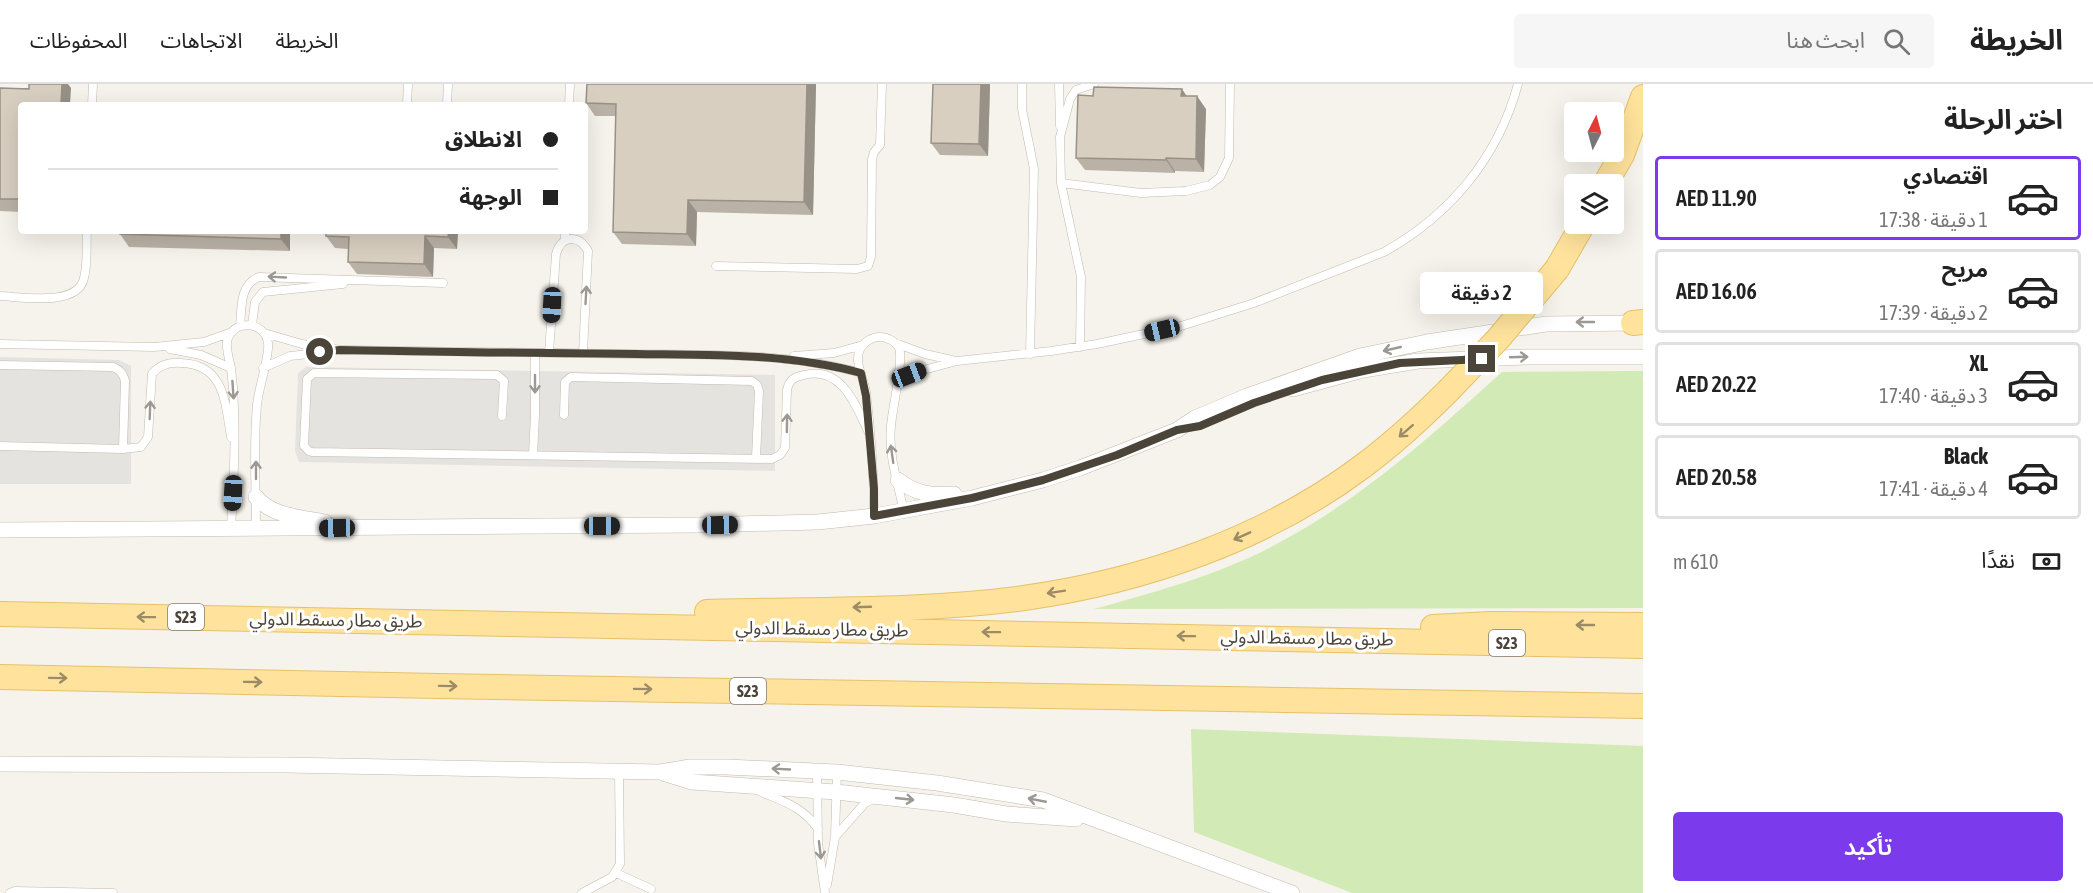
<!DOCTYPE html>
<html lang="ar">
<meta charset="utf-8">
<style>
body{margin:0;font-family:"Asap Condensed","Noto Sans Arabic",sans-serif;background:#f6f6f6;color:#222;direction:rtl;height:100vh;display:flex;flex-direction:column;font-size:22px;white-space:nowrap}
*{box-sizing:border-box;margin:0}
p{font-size:20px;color:#767676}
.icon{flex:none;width:33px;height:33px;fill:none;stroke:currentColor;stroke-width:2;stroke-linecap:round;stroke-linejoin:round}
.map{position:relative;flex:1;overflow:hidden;direction:ltr}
.panel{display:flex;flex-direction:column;background:#fff;width:450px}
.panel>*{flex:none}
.guide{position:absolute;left:18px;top:18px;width:570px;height:132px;border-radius:6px;box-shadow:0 6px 24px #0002;direction:rtl;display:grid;align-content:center;height:132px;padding:0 30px;background:#fff}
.needle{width:39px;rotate:6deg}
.controls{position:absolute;left:1564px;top:18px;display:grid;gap:12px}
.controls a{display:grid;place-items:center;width:60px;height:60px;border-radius:6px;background:#fff;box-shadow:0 6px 24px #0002;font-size:30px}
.end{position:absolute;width:27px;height:27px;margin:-14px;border:8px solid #4b4439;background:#fff;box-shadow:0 0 0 3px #fff}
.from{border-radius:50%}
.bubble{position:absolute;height:42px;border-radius:6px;background:#fff;box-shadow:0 6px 24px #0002;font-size:20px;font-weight:600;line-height:42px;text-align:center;direction:rtl}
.car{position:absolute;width:18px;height:36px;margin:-18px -9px;border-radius:8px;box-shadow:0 0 4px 2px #0007;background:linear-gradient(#222 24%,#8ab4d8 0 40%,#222 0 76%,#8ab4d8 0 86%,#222 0)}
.guide b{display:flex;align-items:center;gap:21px;height:57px;font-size:22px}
.guide b+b{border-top:2px solid #e0e0e0}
.guide i{width:15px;height:15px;background:#222}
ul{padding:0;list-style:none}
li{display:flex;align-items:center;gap:18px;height:84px;margin:0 12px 9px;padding:0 18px;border:3px solid #e0e0e0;border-radius:6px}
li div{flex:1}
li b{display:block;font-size:22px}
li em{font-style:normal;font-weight:600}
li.current{border-color:#7c3aed}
li>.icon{width:54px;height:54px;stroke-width:1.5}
h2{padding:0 30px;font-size:27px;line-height:72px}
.pay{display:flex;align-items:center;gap:15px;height:66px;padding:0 30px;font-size:22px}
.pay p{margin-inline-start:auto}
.action{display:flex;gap:12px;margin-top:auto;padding:12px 30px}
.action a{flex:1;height:69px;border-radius:6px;background:#7c3aed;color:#fff;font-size:24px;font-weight:600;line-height:69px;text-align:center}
header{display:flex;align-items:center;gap:36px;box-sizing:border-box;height:84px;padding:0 30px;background:#fff;border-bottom:2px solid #e0e0e0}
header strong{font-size:28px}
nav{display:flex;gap:33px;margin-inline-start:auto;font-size:21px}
.search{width:420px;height:54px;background:#f6f6f6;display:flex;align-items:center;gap:15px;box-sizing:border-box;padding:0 21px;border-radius:6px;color:#767676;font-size:22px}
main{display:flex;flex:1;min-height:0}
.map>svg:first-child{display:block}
.green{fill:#d2eab5}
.parking{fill:#e5e3e0}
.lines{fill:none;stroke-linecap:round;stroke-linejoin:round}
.service-casing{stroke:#c2bbae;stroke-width:9}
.minor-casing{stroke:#c2bbae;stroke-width:16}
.primary-casing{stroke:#e6c16a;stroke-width:26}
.service{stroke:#fff;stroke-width:8}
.minor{stroke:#fff;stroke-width:15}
.primary{stroke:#ffe39c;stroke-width:24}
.primary-bridge-casing{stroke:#e6c16a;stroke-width:26;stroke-linecap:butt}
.primary-bridge{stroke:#ffe39c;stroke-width:24}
.wall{fill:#bab2a6}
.shaded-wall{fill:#979187}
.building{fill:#d8cfc1;stroke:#979187;stroke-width:1.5}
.oneway{stroke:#9c9892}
.oneway2{stroke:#9c8c66}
.route{stroke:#4b4439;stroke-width:8}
.labels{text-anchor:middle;stroke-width:6;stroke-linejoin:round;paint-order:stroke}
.shield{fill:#fff;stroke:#817c74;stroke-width:1.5}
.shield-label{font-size:16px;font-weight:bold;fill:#4b4439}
.street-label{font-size:18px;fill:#4b4439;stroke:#fff}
</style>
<header>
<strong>الخريطة</strong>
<div class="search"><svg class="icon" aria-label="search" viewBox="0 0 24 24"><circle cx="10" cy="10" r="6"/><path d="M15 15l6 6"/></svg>ابحث هنا</div>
<nav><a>الخريطة</a><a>الاتجاهات</a><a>المحفوظات</a></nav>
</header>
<main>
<section class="panel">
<h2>اختر الرحلة</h2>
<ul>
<li class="current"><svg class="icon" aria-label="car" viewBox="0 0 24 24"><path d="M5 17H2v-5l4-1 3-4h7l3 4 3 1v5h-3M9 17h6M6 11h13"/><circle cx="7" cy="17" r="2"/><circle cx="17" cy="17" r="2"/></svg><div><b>اقتصادي</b><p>1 دقيقة · 17:38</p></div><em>AED 11.90</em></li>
<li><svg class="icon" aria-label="car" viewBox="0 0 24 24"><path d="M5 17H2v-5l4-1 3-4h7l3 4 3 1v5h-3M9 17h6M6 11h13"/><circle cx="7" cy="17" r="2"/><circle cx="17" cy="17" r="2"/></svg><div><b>مريح</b><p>2 دقيقة · 17:39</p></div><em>AED 16.06</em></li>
<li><svg class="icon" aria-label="car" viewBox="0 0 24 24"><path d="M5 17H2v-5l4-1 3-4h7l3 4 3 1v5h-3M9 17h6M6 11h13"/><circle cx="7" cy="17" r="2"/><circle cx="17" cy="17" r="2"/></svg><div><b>XL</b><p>3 دقيقة · 17:40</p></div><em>AED 20.22</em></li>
<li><svg class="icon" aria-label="car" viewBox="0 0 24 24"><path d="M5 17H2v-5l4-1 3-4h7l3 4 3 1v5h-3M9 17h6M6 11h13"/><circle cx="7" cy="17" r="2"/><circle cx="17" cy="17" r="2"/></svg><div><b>Black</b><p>4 دقيقة · 17:41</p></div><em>AED 20.58</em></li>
</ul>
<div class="pay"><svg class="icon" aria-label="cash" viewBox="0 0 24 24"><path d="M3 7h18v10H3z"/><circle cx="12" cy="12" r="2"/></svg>نقدًا<p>610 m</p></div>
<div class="action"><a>تأكيد</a></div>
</section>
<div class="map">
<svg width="1643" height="809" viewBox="0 0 1643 809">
<rect width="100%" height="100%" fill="#f6f3ec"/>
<!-- green -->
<path class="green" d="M1643,287V524L1094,525C1158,507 1223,490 1282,457C1364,413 1433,350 1502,288Z
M1191,645L1643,662V809H1352L1194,748Z"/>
<!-- parking -->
<path class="parking" d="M0,273L119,276L131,282V400H0Z
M306,283L775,291V387L299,378L295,367L298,289Z"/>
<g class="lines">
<!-- service casing -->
<g class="service-casing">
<path id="service" d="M1022,0V25L1034,85L1030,270
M1059,0L1060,42
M92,21L93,0
M407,21L408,0
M447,21L448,0
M569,21L570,0
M1061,99L1141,109L1186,107L1210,101L1220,93L1229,74L1230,0
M565,156V147
M716,182L857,185L868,182L871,173L872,75L874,68L880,61L882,0
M0,212C23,213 78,223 84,194C88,179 86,162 87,147
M252,241L255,218L263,208L343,200
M240,242C242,224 239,201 259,193L443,199
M264,249L302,260L341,266C436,268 531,269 627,270C705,271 786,268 861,289
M895,259L925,270L952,276
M0,260L154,263L204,258L232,248
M1080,263L1081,193L1061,99L1060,53L1070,15L1076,6L1094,0
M170,265L201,271L231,284
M549,269L556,170C561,152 578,149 588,167L583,269
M794,272L834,269L863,261
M0,281L113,283C120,286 123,289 125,297L123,365
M263,284L290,272L327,268
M897,296L920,287L957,277L1051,267L1097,260L1181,242L1254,219L1384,168C1450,131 1498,74 1518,0
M564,331L565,298L571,293L752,297L757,301L759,307L756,374
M502,332L504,297L497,291L314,289L307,295L304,362L309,367L312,368L772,375L780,371L785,364L787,306C789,296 794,293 804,291C842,281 856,322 869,349
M0,362L123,365L141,363L148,353L152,290C159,281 170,278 182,279C225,281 225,319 231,353
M533,371L535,331V269
M874,432C874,391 871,349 866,308C864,295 855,280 859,268C862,259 871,253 880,253C888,253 896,258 899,264C904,276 892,326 891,342C888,371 898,399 904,428
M231,445C233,406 236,366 234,326C234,313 233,299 231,285C230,277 226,267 227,258C231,235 265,236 268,259C270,271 258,306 257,321C253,362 256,404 256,445
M817,687L818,759L825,809
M759,707C784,718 802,722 818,745
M835,753L865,719L874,715
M616,789L651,805
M827,801L835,753L837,688
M10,809L15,807L113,809
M582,809L612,793L620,780L619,687"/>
</g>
<!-- minor casing -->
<g class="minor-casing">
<path id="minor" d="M1293,305L1363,286L1418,277L1528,273H1643
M898,396C916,410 932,412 954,410
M256,413C273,433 301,433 325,438
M0,446L700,441L818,438L874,432L972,414L1043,396L1080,384L1177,346L1195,334L1247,312L1360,272L1427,258L1546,240L1640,239
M0,680L285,681L660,688L690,683H727L837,688L937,699L1043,716L1292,809
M663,689L692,698L836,708L954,721L1006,730L1076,735"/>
</g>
<!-- primary casing -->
<g class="primary-casing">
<path id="primary" d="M1605,100L1622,71L1643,13
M1557,185L1583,140
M1633,239L1643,238
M707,528C812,525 920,528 1024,514C1144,497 1266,455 1363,382C1394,359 1421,334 1448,307
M0,530L1643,562
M1433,543L1491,540L1643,541
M0,593L439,602L1643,622"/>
</g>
<!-- service -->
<use href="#service" class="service"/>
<!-- minor -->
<use href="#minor" class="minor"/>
<!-- primary -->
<use href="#primary" class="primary"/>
<!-- primary-bridge casing -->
<g class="primary-bridge-casing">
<path id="primary-bridge" d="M1448,307L1498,255L1557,185"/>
</g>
<!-- primary-bridge -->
<use href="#primary-bridge" class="primary-bridge"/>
</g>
<!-- wall -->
<path class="wall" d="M816,0L813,131L697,128L696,162L622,160L613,148L616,32H595L586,19Z
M933,0H990L988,72L940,71L931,59Z
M0,4H71L21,21V128L0,127Z
M1187,12L1206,25L1204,88L1175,87V89L1085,86L1076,74Z
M40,147H67V148Z
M290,147V167L129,163L120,150Z
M326,147H458L457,165L434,164L433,193L357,190L348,178V165L335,164L326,152Z"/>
<!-- shaded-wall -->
<path class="shaded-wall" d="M62,0H68L71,4L70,21H61Z
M807,0H816L813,131L804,118Z
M981,0H990L988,72L979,60Z
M1182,5L1190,17L1181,12Z
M1197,12L1206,25L1204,88L1196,75Z
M1166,74L1175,87V89L1166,76Z
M688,116L697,128L696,162L687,150Z
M281,147H290V167L281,155Z
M449,147H458L457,165L448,153Z
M425,152L434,164L433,193L424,180Z"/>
<!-- building -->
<path class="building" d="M29,0H62L61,21H21V115H0V4L29,5Z
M587,0H807L804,118L688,116L687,150L613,148L616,20L586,19Z
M933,0H981L979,60L931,59Z
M1094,3L1182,5L1181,12H1197L1196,75L1166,74V76L1076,74L1078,11L1093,12Z
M120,147H281V155L120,150Z
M326,147H449L448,153L425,152L424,180L348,178L349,153L326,152Z"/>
<!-- one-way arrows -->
<defs><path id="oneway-shaft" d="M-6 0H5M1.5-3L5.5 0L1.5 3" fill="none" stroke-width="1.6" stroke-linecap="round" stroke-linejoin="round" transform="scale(1.5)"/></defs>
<g class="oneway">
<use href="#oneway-shaft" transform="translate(277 193) rotate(-177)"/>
<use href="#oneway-shaft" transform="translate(586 211) rotate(-87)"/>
<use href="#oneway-shaft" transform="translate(1585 238) rotate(-180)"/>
<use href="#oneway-shaft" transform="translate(1392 265) rotate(167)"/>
<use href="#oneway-shaft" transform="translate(1519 273) rotate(-2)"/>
<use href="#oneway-shaft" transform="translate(535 300) rotate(90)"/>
<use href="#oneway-shaft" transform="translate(233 306) rotate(86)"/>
<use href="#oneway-shaft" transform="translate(150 326) rotate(-88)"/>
<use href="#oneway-shaft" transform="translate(787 339) rotate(-89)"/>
<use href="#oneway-shaft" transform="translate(892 370) rotate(-98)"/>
<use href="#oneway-shaft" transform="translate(256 386) rotate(-90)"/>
<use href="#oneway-shaft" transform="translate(781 685) rotate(-177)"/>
<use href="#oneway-shaft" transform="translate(905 715) rotate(6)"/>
<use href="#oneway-shaft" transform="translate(1037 716) rotate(-169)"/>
<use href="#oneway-shaft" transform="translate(820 766) rotate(83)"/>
</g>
<g class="oneway2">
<use href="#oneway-shaft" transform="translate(1406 347) rotate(139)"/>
<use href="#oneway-shaft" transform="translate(1242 452) rotate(156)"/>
<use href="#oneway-shaft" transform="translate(1056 508) rotate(171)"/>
<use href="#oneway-shaft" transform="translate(862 523) rotate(178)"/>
<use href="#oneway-shaft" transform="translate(146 533) rotate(-179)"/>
<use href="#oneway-shaft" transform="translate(1585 541) rotate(-180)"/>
<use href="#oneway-shaft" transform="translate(991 548) rotate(-179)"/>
<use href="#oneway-shaft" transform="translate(1186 552) rotate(-179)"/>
<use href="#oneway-shaft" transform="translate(58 594) rotate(1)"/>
<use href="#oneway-shaft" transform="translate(253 598) rotate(1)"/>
<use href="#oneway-shaft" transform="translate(448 602) rotate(1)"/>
<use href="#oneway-shaft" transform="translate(643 605) rotate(1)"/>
</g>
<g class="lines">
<!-- route -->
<path class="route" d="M320,268L340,266C439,268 537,269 636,270C711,271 788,269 861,289L866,312L874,405V432L972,414L1043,396L1117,371L1177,346L1200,342L1254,319L1322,296L1400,279L1482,275"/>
</g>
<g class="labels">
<!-- shield labels -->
<g class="shield">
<rect x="168" y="520" width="36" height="26" rx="4.5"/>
<rect x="1489" y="546" width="36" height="26" rx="4.5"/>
<rect x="730" y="594" width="36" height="26" rx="4.5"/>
</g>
<g class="shield-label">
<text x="186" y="539">S23</text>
<text x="1507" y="565">S23</text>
<text x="748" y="613">S23</text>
</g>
<!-- street labels -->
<g class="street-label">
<text transform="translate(336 536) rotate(1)" y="6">طريق مطار مسقط الدولي</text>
<text transform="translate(822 545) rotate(1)" y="6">طريق مطار مسقط الدولي</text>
<text transform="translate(1307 554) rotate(1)" y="6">طريق مطار مسقط الدولي</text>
</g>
</g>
</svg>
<div class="controls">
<a><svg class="needle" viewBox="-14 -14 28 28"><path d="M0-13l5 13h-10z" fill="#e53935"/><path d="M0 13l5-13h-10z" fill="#767676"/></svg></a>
<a><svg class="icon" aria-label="layers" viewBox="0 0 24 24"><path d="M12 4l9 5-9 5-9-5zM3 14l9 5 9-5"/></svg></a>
</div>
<i class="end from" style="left:320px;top:268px"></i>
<i class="end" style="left:1482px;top:275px"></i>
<div class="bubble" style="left:1420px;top:188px;width:123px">2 دقيقة</div>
<i class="car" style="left:552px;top:221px;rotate:183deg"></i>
<i class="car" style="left:1162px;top:246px;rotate:257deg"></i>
<i class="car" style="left:909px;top:291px;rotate:69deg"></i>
<i class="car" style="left:233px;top:409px;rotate:183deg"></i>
<i class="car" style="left:720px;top:441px;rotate:89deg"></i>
<i class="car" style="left:602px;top:442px;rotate:90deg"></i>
<i class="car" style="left:337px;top:444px;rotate:269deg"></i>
<div class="guide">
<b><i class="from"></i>الانطلاق</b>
<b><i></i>الوجهة</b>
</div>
</div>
</main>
